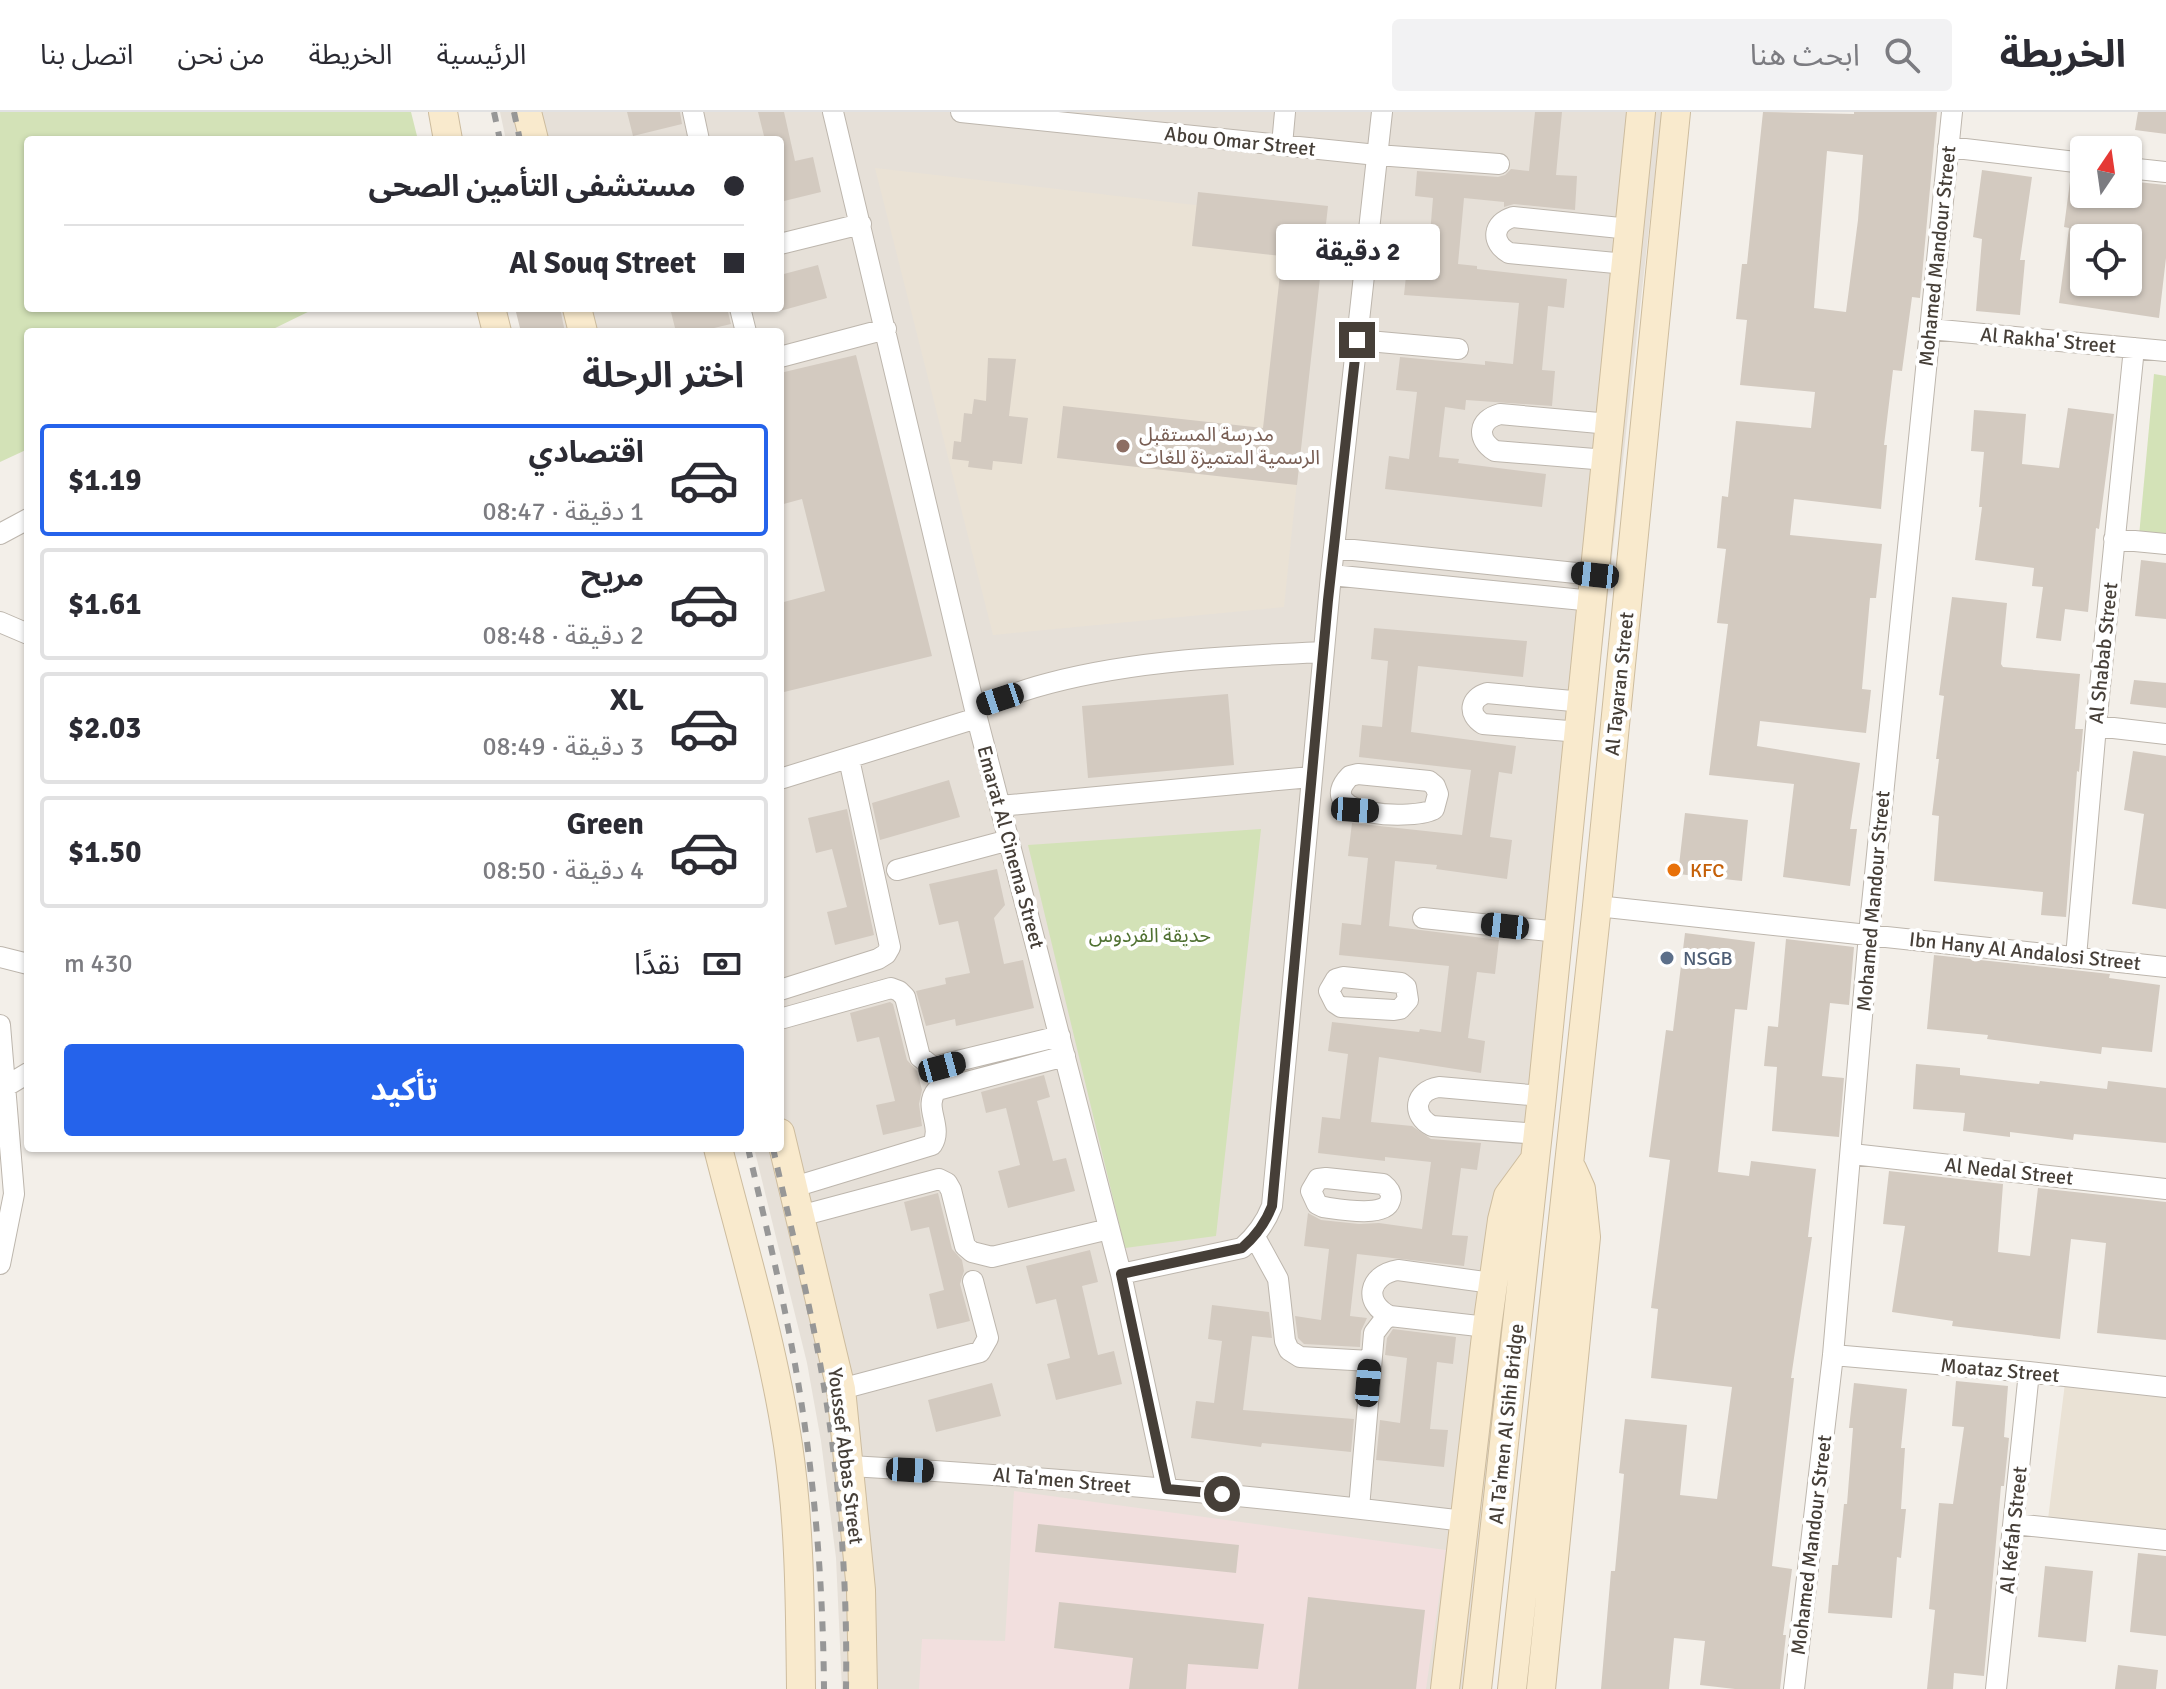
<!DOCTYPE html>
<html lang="ar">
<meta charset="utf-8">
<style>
body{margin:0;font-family:Signika,"Noto Sans Arabic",sans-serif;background:#f2f2f3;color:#2b2b33;direction:rtl;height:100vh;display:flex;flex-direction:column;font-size:30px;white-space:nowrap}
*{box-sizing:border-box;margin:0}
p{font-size:26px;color:#7c7c81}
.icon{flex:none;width:44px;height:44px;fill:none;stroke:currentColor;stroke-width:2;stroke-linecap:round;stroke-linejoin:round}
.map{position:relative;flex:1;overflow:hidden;direction:ltr}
.drawer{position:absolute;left:24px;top:216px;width:760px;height:824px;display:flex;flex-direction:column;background:#fff;border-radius:8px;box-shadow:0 2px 6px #0004;direction:rtl}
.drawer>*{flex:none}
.banner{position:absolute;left:24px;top:24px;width:760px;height:176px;border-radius:8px;box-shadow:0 2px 6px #0004;direction:rtl;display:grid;align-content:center;height:176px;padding:0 40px;background:#fff}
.needle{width:52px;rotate:13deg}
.tools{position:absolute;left:2070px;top:24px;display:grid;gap:16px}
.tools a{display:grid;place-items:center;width:72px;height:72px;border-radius:8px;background:#fff;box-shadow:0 2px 6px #0004;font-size:40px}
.end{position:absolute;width:36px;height:36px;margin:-18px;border:10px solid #463f38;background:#fff;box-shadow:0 0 0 4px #fff}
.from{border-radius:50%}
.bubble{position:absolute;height:56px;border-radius:8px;background:#fff;box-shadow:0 2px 6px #0004;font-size:26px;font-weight:700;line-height:56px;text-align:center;direction:rtl}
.car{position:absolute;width:24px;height:48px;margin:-24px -12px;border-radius:10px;box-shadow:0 0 6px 2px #0007;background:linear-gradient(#222 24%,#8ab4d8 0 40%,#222 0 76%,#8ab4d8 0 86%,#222 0)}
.banner b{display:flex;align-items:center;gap:28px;height:76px;font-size:30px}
.banner b+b{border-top:2px solid #e1e1e2}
.banner i{width:20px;height:20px;background:#2b2b33}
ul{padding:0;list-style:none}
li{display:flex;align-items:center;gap:24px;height:112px;margin:0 16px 12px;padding:0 24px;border:4px solid #e1e1e2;border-radius:8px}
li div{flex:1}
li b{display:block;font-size:30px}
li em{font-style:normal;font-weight:700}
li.selected{border-color:#2563eb}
li>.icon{width:72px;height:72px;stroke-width:1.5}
h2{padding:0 40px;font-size:36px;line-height:96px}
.pay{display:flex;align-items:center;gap:20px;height:88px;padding:0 40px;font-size:30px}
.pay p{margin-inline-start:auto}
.action{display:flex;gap:16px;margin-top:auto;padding:16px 40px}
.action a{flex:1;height:92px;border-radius:8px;background:#2563eb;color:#fff;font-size:32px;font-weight:700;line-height:92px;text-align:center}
header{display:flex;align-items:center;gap:48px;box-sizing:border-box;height:112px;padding:0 40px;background:#fff;border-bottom:2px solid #e1e1e2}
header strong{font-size:38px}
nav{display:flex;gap:44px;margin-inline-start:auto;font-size:28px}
.search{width:560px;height:72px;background:#f2f2f3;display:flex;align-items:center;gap:20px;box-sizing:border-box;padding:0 28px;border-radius:8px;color:#7c7c81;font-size:30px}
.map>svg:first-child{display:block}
.residential{fill:#e6e0d8}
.education{fill:#eae2d5}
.medical{fill:#f2dfde}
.green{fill:#d3e2b7}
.building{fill:#d3cac0;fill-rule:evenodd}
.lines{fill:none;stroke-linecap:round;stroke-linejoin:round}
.minor-casing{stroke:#bdb6ad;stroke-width:22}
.secondary-casing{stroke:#cdbc9e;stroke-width:30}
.minor{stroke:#fff;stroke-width:20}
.secondary{stroke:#f9eacd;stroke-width:28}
.rail{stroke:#979797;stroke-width:6;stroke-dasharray:10 10;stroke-linecap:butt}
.route{stroke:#463f38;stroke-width:10}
.education-dot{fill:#8d6e63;stroke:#fff;stroke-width:3}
.food-dot{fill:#e8710a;stroke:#fff;stroke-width:3}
.service-dot{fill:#5c6f8a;stroke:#fff;stroke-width:3}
.labels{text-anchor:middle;stroke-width:8;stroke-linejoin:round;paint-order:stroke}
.street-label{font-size:20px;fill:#463f38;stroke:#fff}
.education-label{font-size:20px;fill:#785e54;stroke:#fff;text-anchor:start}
.food-label{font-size:20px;fill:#c56008;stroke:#fff;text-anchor:start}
.park-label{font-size:20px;fill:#507132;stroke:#fff}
.service-label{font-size:20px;fill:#4e5e75;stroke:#fff;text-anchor:start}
</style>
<header>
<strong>الخريطة</strong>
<div class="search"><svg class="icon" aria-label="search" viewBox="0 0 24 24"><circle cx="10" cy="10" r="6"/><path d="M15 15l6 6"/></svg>ابحث هنا</div>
<nav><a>الرئيسية</a><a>الخريطة</a><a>من نحن</a><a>اتصل بنا</a></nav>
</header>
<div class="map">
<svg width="2166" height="1577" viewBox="0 0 2166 1577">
<rect width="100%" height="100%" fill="#f3efe9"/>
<!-- residential -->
<path class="residential" d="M500,0H1662L1530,1176L1491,1577H842L836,1446L821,1329L807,1251L754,1036H780V220H554L548,196H780V28H506Z"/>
<!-- education -->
<path class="education" d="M875,56L1324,108L1284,495L993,523Z
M2065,1271L2166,1283V1421L2048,1407Z"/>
<!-- medical -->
<path class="medical" d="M1014,1379L1446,1438L1426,1577H919L922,1527L1005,1529Z"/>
<!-- green -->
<path class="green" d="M0,0H411L418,28H28V196H316L267,220H28V337L0,350Z
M2154,262L2166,264V426L2139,424Z
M1261,717L1216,1124L1125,1136L1028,733Z"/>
<!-- building -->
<path class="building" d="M627,0H680L682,12L633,24Z
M758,0H784L795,49L813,45L821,80L780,90V28H765Z
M1535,0H1562L1556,63L1577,64L1575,98L1514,92L1504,95V90L1464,86L1458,152L1477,154V157L1567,167L1564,196L1548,194L1542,258L1555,259L1552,294L1466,288L1465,298L1445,295L1439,345L1459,347L1458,351L1546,362L1542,395L1385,377L1389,344L1409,347L1417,280L1396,278L1400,245L1485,253V249L1513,252L1519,191L1404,183L1408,145L1428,146L1433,86L1415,84L1417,59L1498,65L1505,63L1511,57L1529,59Z
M1763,0L1854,2V0H1937L1920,186L1912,185L1902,259L1893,258L1884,333H1887L1881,397L1794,387L1790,423L1882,432L1876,486H1870L1862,577L1871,578L1866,621L1760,609L1757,634L1860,651L1850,717H1857L1850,774L1783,765L1794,672L1709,663L1728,512L1717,511L1726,437L1717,436L1722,384L1728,385L1736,309L1811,316L1815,280L1740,273L1747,208L1736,207L1742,152H1747ZM1827,39L1863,43L1858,108L1846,200L1814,196Z
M2138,0H2166V22L2135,18Z
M1982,58L2032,65L2020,148H2025L2020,203L1976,199L1982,127L1973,125Z
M2071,62L2084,64V82H2128V69L2166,73V146L2159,206L2059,191L2069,116L2064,115ZM2084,118L2128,123V170H2084Z
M1198,80L1328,94L1297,373L1057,346L1063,294L1263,316L1282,144L1192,134Z
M818,153L827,186L780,199V163Z
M515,196H560L565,220H521Z
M670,196H727L731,212L697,220H676Z
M856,243L932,544L780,581V491L825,479L802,387L780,393V261Z
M988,246L1016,247L1009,304L1028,306L1022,352L993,349L992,358L968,355L969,349L952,347L954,329L961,330L964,301L972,302L974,287L986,289Z
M2068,296L2114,302L2099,417L2096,416L2088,500L2065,497L2061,529L2036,526L2043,475L2032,474L2034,456L1975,448L1982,395H1979L1984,340L1971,339L1974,298L2026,302L2022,352L2059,356Z
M2141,448L2166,451V507L2135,504Z
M1952,485L2007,491L2001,552L2003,555L2080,562L2075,617H2083L2079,660L2077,659L2066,805L2041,803L2043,780L1934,769L1939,704L1932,703L1939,647H1936L1944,584L1939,583Z
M1374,516L1527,529L1523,565L1418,554L1411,620L1516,634L1512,662L1499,660L1490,725L1512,728L1507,767L1436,757L1437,753L1395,749L1389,814L1499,828L1495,862L1477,860L1468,926L1485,929L1481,961L1379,945L1371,1010L1412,1014L1431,1027L1481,1031L1477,1058L1461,1056L1452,1123L1468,1124L1464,1154L1357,1142L1350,1204L1367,1206L1361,1219L1360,1235L1304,1232L1298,1226L1295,1204L1321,1208L1329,1137L1304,1134L1308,1101L1321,1108L1359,1112L1379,1111L1422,1117L1431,1050L1385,1045V1049L1318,1041L1322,1005L1340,1007L1348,942L1328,939L1332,910L1419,920L1420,917L1441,920L1449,854L1339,843L1342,811L1361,813L1368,746L1348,744L1352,711L1462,723L1471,658L1359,645L1362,613L1382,615L1388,549L1371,547Z
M2134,568L2166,571V596L2130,592Z
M1228,582L1234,653L1088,666L1082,594Z
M2133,639L2166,644V797L2132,792L2144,702L2124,698Z
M949,668L960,705L880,728L872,691Z
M847,697L874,823L835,833L827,800L847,795L832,737L816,741L808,706Z
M1685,701L1748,708L1742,769L1678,762Z
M997,757L1005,793L994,806L1004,852L1023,848L1034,896L956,914L955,907L926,914L916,879L946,872L945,866L970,861L958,809L939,813L929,772Z
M1685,821L1755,830L1747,898L1735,897L1718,1060L1749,1064L1751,1049L1816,1057L1808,1125H1812L1791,1266H1794L1772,1454L1792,1457L1783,1523H1786L1780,1577H1735L1700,1573L1705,1529L1674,1526L1669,1577H1601L1611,1459H1615L1624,1362L1619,1361L1625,1307L1687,1313L1680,1383L1717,1387L1732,1275L1651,1266L1658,1197L1651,1196L1670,1048L1649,1045L1666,918L1673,919Z
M1786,827L1854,835L1849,893L1830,891L1822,964L1844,966L1839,1025L1772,1019L1777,955L1764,954L1768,914L1778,915Z
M1934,843L2110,862L2109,866L2160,873L2152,940L2102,935L2101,942L1987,927L1988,923L1927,917Z
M890,890L893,892L907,948L917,959L922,978L919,992L922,1014L883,1023L876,993L895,989L879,925L857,930L850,901Z
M1916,952L1960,956V963L2039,972L2040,969L2107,977L2108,969L2166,976V1031L2074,1022L2073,1028L2010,1020V1025L1963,1019L1965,1001L1913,997Z
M1044,963L1050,985L1037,989L1053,1049L1066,1046L1075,1079L1008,1096L998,1059L1020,1053L1006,996L986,1001L981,980Z
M1889,1059L2003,1072L1998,1140L2030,1144L2038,1076L2166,1090V1228L2097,1221L2106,1131L2071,1127L2060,1227L1952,1214L1953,1209L1892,1200L1905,1114L1883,1112Z
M938,1081L952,1137L962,1148L964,1159L960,1172L970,1209L937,1217L929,1182L944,1178L929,1115L911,1119L904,1090Z
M1090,1138L1098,1170L1082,1174L1098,1243L1114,1239L1122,1272L1056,1288L1047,1252L1070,1246L1056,1187L1036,1192L1026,1154Z
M1212,1193L1269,1200L1272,1226L1252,1224L1243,1298L1354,1307L1351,1340L1262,1331L1261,1335L1191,1326L1196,1289L1214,1291L1222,1229L1208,1227Z
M1393,1217L1456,1225L1453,1252L1437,1250L1430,1317L1448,1318L1444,1355L1376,1348L1380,1308L1400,1311L1407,1246L1385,1243L1387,1226Z
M1956,1269L2008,1274L2004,1325L2009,1326L2004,1374H2001L1984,1564L1954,1561L1953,1577H1927L1935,1498L1929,1497L1939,1391L1953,1392L1964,1315L1952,1314Z
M992,1271L1001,1304L936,1320L928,1288Z
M1854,1271L1907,1277L1901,1336H1905L1901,1397H1906L1901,1446L1897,1445L1892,1506L1828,1501L1832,1453H1838L1844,1392H1847L1853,1316H1849Z
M1038,1412L1239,1433L1236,1461L1035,1440Z
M2138,1441L2166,1444V1524L2130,1520Z
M2045,1454L2093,1459L2086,1530L2038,1525Z
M1308,1485L1425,1498L1416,1577H1298Z
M1059,1490L1264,1512L1258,1557L1188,1552L1186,1577H1129L1133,1546L1054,1536Z
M2118,1553L2158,1558L2156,1577H2115Z"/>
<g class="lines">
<!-- minor casing -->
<g class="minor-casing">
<path id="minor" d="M693,0L699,28
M833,0L977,606L1121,1162L1167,1377
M961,0L1377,43L1499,52
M1282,33L1285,0
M1948,35L2084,51
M2128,56L2166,60
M780,132L861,112
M1626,152L1509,141C1490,130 1493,111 1513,105L1630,117
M740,196L746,220
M1930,217L2166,239
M1357,228L1458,237
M780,245L886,217
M1607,348L1495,339C1476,327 1478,308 1500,302L1610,312
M0,422L28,407
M2114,427L2166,432
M1334,436L1595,463
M1331,463L1593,489
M0,510L28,522
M975,596C1000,587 1025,577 1050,571C1138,548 1233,544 1323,540
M2096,614L2166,622
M1580,620L1483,612C1467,602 1470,586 1487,581L1583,590
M1358,662L1429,669L1435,674L1438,682L1434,697C1418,708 1309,706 1350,664Z
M780,667L977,606
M1000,694L1311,665
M897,758L1009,728
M1597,794L2166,855
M1423,806L1559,820
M0,845L28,852
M2076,845L2096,614L2134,236
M1343,865L1401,871L1406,875L1408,888L1400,897L1394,898L1341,895L1335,891L1329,879L1336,867Z
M780,878L878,847L886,842L890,835L849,647
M780,907L891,876L899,879L905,885L920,945L933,955L1060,924
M0,913L14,1082L0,1152
M0,978L28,961
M1538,1022L1432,1014C1411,1003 1414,979 1439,975L1542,984
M1852,1042L2166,1077
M1326,1066L1383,1072C1388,1076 1393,1081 1390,1089C1385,1106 1338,1097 1323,1095L1317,1092L1311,1079L1318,1067Z
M794,1075L932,1033C944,1014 922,995 937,978L1065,944
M800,1104L939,1067L947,1071L951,1078L965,1134L972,1140L992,1145L1109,1117
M1255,1125L1278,1167L1285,1229L1289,1238L1300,1245L1370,1249
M1121,1162L1242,1136C1256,1124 1265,1112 1272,1094L1331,463L1382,0
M1487,1215L1390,1204C1363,1191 1368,1163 1398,1158L1492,1171
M1833,1243L2029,1260L2166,1275
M841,1277L980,1240L988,1226L973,1169
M850,1354C1055,1365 1260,1384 1464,1409
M1359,1396L1374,1221L1384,1208L1390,1204
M2014,1412L2166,1428
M1794,1577L1833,1243L1869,822L1952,0
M1996,1577L2029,1260"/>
</g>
<!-- secondary casing -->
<g class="secondary-casing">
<path id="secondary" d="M443,0L448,28
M527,0L534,28
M491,196L497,220
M577,196L583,220
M780,1021L841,1277L861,1478L863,1577
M718,1036C743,1134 773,1233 788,1333C800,1414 800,1496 801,1577
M1445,1577L1487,1215L1502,1108L1508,1084L1535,1047
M1477,1577L1542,984L1641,0
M1512,1577L1597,794L1676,0
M1541,1577L1586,1125L1581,1077L1572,1057"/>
</g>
<!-- minor -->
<use href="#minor" class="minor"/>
<!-- secondary -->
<use href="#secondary" class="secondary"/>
<!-- rail -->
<path class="rail" d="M494,0L500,28
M514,0L520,28
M748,1036C762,1097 777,1158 789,1220C812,1337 823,1458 824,1577
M773,1036C786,1095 801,1154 813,1214C837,1333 848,1456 846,1577"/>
</g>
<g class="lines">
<!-- route -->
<path class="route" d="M1222,1382L1167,1377L1121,1162L1242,1136C1256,1124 1265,1112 1272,1094L1328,488L1357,228"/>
</g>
<!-- markers -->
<circle class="education-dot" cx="1123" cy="334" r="8"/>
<circle class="food-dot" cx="1674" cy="758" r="8"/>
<circle class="service-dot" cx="1667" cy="846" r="8"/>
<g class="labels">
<!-- street labels -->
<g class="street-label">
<text transform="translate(1240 29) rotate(6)" y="7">Abou Omar Street</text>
<text transform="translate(1937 144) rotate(-84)" y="7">Mohamed Mandour Street</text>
<text transform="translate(2048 228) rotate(5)" y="7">Al Rakha' Street</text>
<text transform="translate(2103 541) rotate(-84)" y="7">Al Shabab Street</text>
<text transform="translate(1619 572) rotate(-84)" y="7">Al Tayaran Street</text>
<text transform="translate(1011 735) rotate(75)" y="7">Emarat Al Cinema Street</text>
<text transform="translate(1873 789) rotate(-85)" y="7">Mohamed Mandour Street</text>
<text transform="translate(2025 839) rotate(6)" y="7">Ibn Hany Al Andalosi Street</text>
<text transform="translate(2009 1059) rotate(6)" y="7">Al Nedal Street</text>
<text transform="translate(2000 1258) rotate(5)" y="7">Moataz Street</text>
<text transform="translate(1506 1312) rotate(-84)" y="7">Al Ta'men Al Sihi Bridge</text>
<text transform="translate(846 1344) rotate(83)" y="7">Youssef Abbas Street</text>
<text transform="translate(1062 1368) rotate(5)" y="7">Al Ta'men Street</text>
<text transform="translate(2013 1418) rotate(-84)" y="7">Al Kefah Street</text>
<text transform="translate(1811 1433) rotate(-83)" y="7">Mohamed Mandour Street</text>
</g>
<!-- education labels -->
<g class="education-label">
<text x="1139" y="329">مدرسة المستقبل<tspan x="1139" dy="23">الرسمية المتميزة للغات</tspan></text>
</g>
<!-- food labels -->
<g class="food-label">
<text x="1690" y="765">KFC</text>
</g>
<!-- park labels -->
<g class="park-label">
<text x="1150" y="830">حديقة الفردوس</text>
</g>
<!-- service labels -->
<g class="service-label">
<text x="1683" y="853">NSGB</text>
</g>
</g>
</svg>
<div class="tools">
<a><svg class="needle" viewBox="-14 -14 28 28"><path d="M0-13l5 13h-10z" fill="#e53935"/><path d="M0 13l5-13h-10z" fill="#7c7c81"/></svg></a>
<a><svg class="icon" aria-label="locate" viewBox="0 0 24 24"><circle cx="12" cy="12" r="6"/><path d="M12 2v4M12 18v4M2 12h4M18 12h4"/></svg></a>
</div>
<i class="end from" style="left:1222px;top:1382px"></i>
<i class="end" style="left:1357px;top:228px"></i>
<div class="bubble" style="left:1276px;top:112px;width:164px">2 دقيقة</div>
<i class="car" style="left:1595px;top:463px;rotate:276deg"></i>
<i class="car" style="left:1000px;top:587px;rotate:252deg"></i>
<i class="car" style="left:1355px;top:698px;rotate:94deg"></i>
<i class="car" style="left:1505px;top:814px;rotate:276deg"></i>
<i class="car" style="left:942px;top:955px;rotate:75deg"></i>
<i class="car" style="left:1368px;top:1271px;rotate:5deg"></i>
<i class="car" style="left:910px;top:1358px;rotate:93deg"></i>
<div class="banner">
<b><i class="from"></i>مستشفى التأمين الصحى</b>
<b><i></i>Al Souq Street</b>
</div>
<section class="drawer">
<h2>اختر الرحلة</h2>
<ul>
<li class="selected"><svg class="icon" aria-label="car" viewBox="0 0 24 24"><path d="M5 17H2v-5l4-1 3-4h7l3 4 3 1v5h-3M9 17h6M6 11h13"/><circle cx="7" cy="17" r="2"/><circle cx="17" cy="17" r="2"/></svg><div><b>اقتصادي</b><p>1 دقيقة · 08:47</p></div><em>$1.19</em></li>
<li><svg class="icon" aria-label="car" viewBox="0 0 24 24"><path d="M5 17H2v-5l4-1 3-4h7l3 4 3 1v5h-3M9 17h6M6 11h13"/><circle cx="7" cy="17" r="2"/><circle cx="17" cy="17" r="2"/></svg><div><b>مريح</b><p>2 دقيقة · 08:48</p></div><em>$1.61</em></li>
<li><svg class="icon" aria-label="car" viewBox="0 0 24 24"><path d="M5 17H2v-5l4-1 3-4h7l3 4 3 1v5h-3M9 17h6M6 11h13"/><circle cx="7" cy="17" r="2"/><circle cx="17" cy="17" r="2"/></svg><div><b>XL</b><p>3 دقيقة · 08:49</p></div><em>$2.03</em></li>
<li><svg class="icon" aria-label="car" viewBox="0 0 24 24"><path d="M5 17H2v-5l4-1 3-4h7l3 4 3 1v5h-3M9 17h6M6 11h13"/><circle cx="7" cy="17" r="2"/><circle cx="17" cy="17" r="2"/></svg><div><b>Green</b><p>4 دقيقة · 08:50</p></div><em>$1.50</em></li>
</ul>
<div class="pay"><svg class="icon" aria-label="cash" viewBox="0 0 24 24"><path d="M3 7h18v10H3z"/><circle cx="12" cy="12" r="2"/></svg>نقدًا<p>430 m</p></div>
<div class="action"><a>تأكيد</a></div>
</section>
</div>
